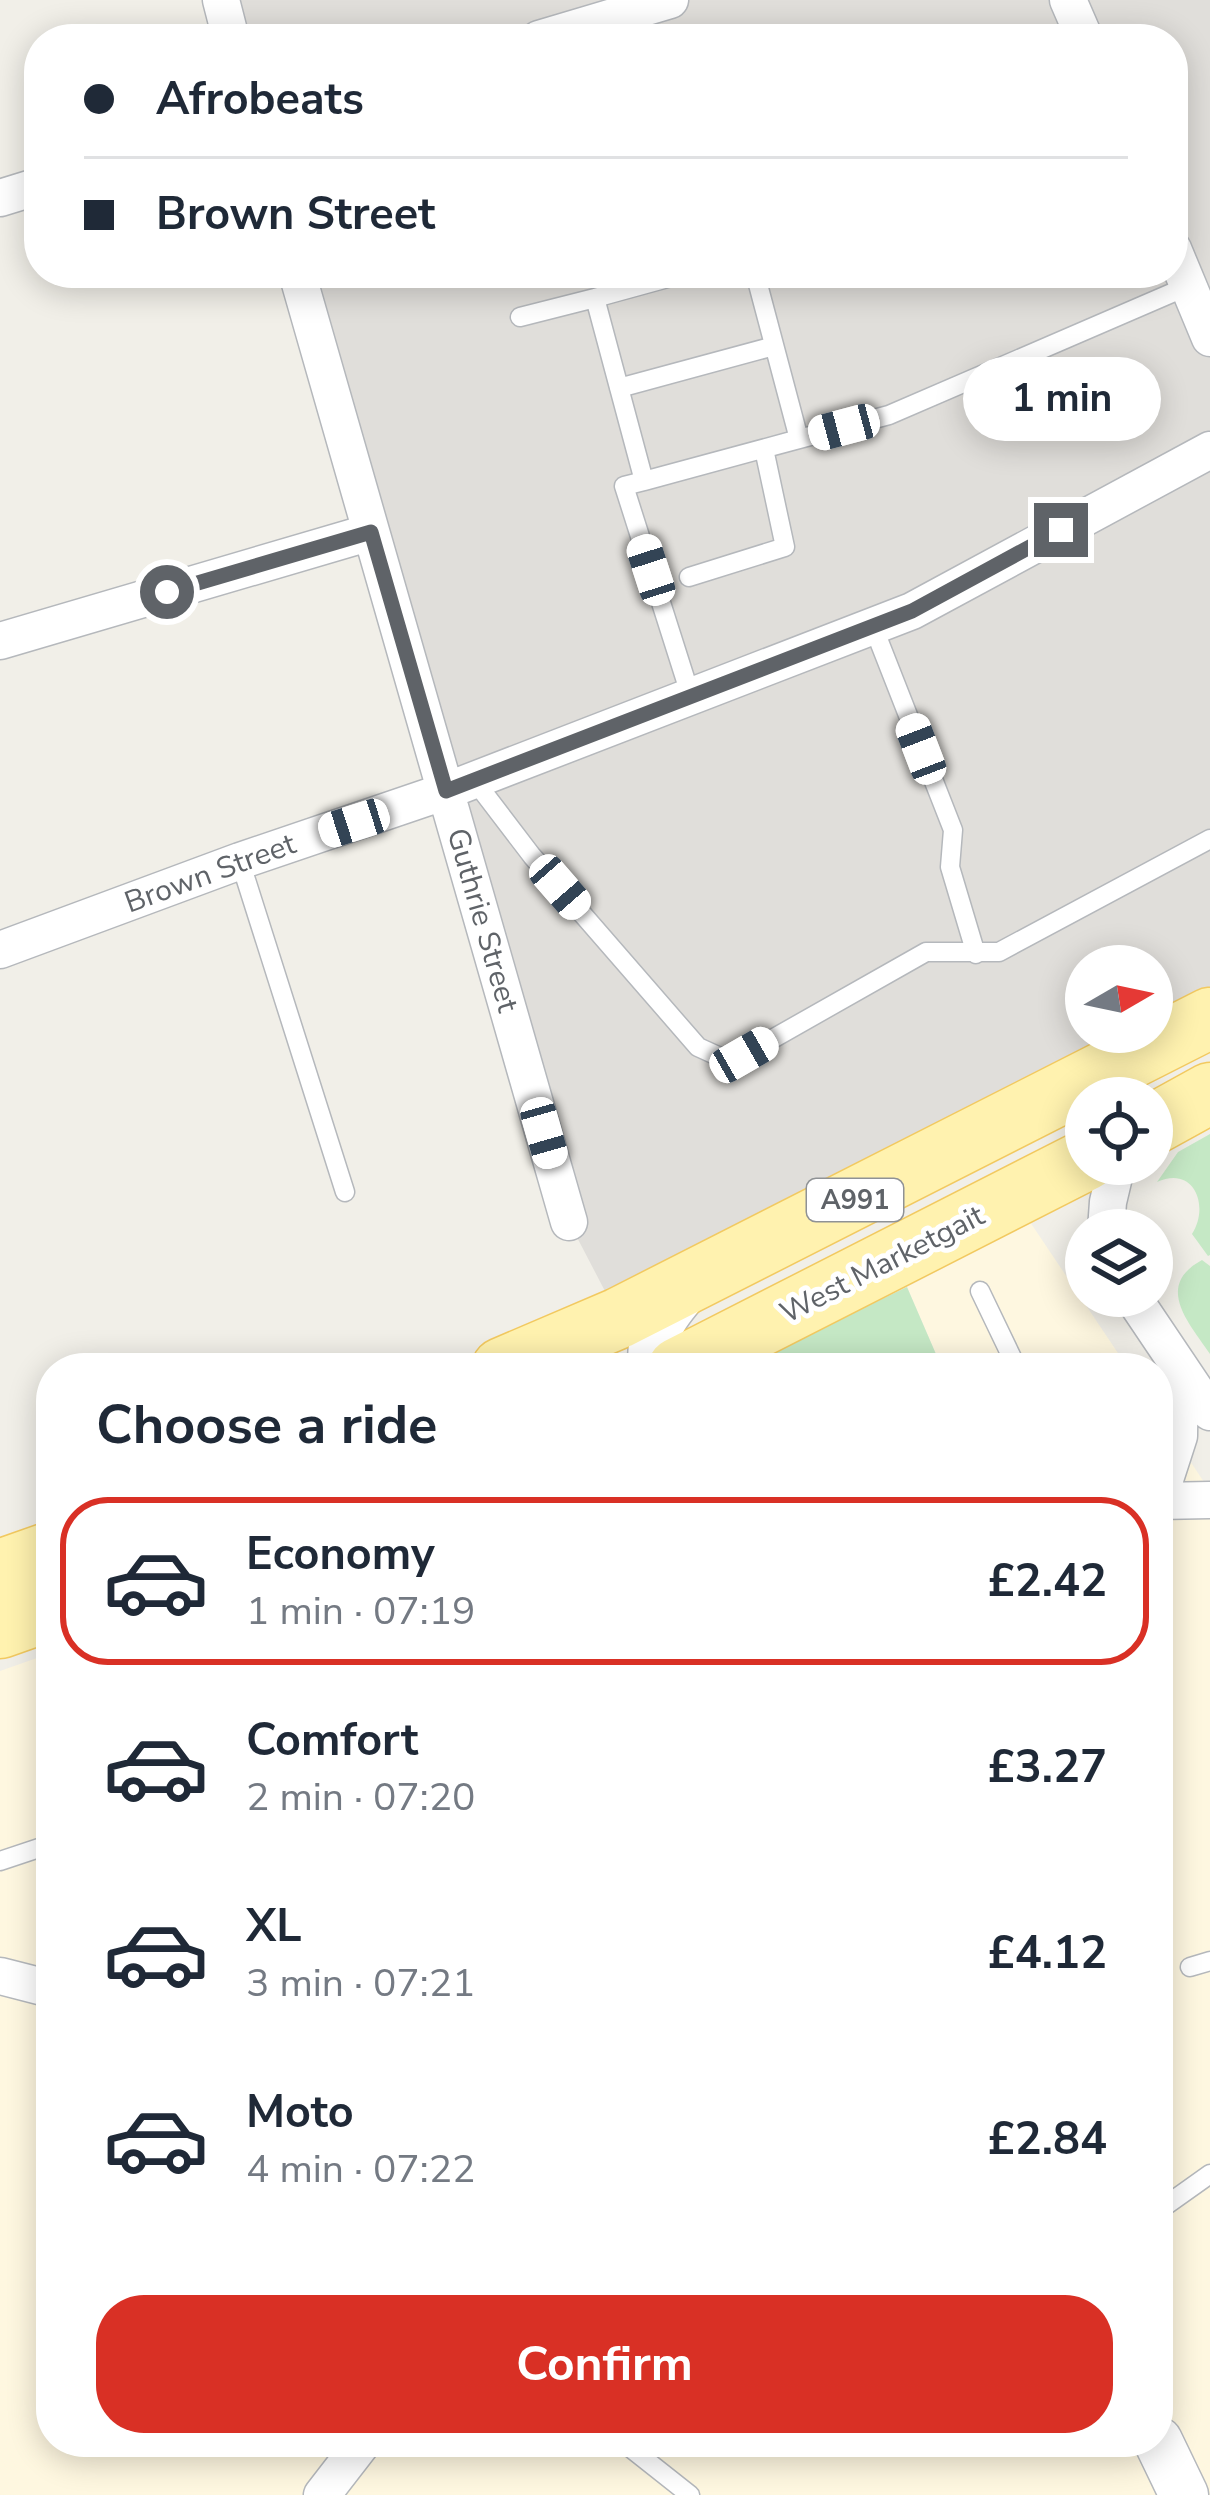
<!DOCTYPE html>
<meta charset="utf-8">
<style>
body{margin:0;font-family:"Nunito Sans",sans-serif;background:#f6f6f7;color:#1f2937;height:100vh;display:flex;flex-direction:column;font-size:45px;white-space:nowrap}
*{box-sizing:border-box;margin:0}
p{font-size:39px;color:#747a83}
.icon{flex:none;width:66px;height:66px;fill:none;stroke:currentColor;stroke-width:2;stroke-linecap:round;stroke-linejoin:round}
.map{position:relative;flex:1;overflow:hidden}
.side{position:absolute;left:36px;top:1353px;width:1137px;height:1104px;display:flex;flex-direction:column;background:#fff;border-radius:48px;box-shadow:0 6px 30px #0003}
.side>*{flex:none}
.guide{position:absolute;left:24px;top:24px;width:1164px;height:264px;border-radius:48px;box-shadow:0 6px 30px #0003;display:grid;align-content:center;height:264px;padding:0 60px;background:#fff}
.needle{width:78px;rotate:81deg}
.buttons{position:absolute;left:1065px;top:945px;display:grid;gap:24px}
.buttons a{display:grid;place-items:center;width:108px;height:108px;border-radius:50%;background:#fff;box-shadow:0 6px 30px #0003;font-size:60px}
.end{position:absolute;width:54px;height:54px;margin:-27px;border:15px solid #5f6368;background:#fff;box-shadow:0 0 0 6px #fff}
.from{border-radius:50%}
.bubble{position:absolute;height:84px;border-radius:42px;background:#fff;box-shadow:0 6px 30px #0003;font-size:39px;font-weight:700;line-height:84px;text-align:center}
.car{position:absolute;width:36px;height:72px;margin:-36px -18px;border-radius:15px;box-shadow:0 0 9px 3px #0007;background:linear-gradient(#fff 24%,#345 0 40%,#fff 0 76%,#345 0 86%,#fff 0)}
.guide b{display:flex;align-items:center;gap:42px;height:114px;font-size:45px}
.guide b+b{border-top:3px solid #e0e1e3}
.guide i{width:30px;height:30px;background:#1f2937}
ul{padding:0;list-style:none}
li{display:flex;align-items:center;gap:36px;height:168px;margin:0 24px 18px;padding:0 36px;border:6px solid transparent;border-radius:48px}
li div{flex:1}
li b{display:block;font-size:45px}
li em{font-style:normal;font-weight:700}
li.on{border-color:#d93025}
li>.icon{width:108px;height:108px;stroke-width:1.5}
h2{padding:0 60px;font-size:54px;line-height:144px}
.button{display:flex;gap:24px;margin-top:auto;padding:24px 60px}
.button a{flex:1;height:138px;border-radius:48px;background:#d93025;color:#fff;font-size:48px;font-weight:700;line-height:138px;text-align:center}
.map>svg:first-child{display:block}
.commercial{fill:#fef7e0}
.industrial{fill:#e0deda;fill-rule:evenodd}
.green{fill:#c5e8c5}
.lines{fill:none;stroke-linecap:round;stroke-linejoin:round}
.service-casing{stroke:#b5b8bc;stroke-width:21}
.minor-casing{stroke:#b5b8bc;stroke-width:39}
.tertiary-casing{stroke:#b5b8bc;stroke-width:51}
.primary-casing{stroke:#f2c960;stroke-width:63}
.service{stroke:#fff;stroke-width:18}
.minor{stroke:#fff;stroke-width:36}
.tertiary{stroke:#fff;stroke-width:48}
.primary{stroke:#fff2af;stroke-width:60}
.route{stroke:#5f6368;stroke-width:15}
.labels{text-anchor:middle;stroke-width:10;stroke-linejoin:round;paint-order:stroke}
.shield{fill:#fff;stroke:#8f9295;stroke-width:3}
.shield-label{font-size:27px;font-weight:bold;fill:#5f6368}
.street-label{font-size:30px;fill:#5f6368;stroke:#fff}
</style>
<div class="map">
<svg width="1210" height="2495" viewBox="0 0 1210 2495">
<rect width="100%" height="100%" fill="#f1efe8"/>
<!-- commercial -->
<path class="commercial" d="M1030,1222L1128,1368H942L907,1287Z
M1158,1413L1210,1491V2495H0V1671L51,1653V2442H1158Z"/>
<!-- industrial -->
<path class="industrial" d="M221,0H1210V1018L619,1318L569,1222L297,273H1173V39H231ZM1086,966H1152V1032H1086Z"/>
<!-- green -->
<path class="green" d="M1210,1134V1255L1208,1256L1192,1234C1210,1206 1194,1165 1157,1182L1178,1152Z
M1202,1260L1210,1266V1354C1189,1323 1154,1286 1202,1260Z
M907,1287L942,1368H744L748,1363Z"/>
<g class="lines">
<!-- service casing -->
<g class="service-casing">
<path id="service" d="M686,273L595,298L644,481L799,439L755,273
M520,317L595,298
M619,388L774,346
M799,439L889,415L1188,286
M644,481L624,486L691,697
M689,577L785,547L764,449
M873,626L953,830L950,867L976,954
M474,780L532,856L698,1047L720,1057L744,1055L926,952H999L1210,839
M240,861L345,1192
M980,1291L1017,1368
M0,1861L51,1844
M1190,1967L1210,1961
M1158,2211L1210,2174
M623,2442L690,2495"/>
</g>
<!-- minor casing -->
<g class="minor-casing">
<path id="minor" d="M221,0L231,39
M1068,0L1085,39
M539,39L670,0
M0,198L39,186
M1173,249L1210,338
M297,273L569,1222
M0,641L371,532
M0,950L240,861L446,791L912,611L1210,450
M1106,1230L1108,1202L1117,1164
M1132,1296L1210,1412
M1158,1501L1179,1436L1180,1369
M1159,1501L1210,1500
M0,1976L51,1989
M322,2495L363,2442"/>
</g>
<!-- tertiary casing -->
<g class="tertiary-casing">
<path id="tertiary" d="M652,1368C650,1330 666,1311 690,1284
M1158,2441L1184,2495"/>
</g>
<!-- primary casing -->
<g class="primary-casing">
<path id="primary" d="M1152,1125L1210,1093
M502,1368L619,1318L1210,1018
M678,1368L1086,1160
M0,1570L51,1552
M0,1628L51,1610"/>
</g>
<!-- service -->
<use href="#service" class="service"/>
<!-- minor -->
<use href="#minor" class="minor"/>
<!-- tertiary -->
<use href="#tertiary" class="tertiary"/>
<!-- primary -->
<use href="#primary" class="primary"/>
</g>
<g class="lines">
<!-- route -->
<path class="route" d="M167,592L371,532L446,791L912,611L1061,530"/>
</g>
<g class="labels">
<!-- shield labels -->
<rect class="shield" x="807" y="1179" width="96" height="42" rx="9"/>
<g class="shield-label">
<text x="855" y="1209">A991</text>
</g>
<!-- street labels -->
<g class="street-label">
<text transform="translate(210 873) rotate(-20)" y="10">Brown Street</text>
<text transform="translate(483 920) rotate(74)" y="10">Guthrie Street</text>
<text transform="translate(882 1264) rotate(-27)" y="10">West Marketgait</text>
</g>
</g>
</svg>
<div class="buttons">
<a><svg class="needle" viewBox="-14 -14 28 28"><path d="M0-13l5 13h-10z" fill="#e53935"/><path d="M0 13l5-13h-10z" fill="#747a83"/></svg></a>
<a><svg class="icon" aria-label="locate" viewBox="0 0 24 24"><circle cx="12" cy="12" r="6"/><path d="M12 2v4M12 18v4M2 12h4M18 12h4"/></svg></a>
<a><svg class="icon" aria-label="layers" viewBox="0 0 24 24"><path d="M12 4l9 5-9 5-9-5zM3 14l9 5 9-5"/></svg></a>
</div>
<i class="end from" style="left:167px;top:592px"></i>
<i class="end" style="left:1061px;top:530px"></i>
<div class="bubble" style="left:963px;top:357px;width:198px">1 min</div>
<i class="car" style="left:844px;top:427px;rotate:255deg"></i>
<i class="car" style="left:651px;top:570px;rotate:342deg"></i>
<i class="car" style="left:921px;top:749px;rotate:339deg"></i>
<i class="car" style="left:354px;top:823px;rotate:252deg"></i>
<i class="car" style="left:560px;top:887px;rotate:139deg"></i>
<i class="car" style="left:744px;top:1055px;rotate:60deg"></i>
<i class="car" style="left:544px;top:1133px;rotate:164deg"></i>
<div class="guide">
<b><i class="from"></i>Afrobeats</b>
<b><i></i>Brown Street</b>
</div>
<section class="side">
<h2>Choose a ride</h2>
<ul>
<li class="on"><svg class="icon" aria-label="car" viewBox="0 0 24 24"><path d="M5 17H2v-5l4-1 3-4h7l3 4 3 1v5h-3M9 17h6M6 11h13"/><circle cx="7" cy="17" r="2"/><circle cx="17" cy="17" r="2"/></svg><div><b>Economy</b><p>1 min · 07:19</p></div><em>£2.42</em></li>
<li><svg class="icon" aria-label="car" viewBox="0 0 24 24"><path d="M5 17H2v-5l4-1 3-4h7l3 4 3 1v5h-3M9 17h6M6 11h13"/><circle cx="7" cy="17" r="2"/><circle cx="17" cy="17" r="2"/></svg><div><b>Comfort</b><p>2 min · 07:20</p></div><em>£3.27</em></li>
<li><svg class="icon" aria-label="car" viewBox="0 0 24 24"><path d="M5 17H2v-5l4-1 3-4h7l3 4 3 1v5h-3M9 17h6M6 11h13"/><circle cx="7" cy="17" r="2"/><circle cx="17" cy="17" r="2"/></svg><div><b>XL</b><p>3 min · 07:21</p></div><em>£4.12</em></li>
<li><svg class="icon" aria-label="car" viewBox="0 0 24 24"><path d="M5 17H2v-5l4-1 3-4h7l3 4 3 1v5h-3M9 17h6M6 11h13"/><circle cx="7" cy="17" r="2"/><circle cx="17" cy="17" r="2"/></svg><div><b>Moto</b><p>4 min · 07:22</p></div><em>£2.84</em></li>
</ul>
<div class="button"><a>Confirm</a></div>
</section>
</div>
